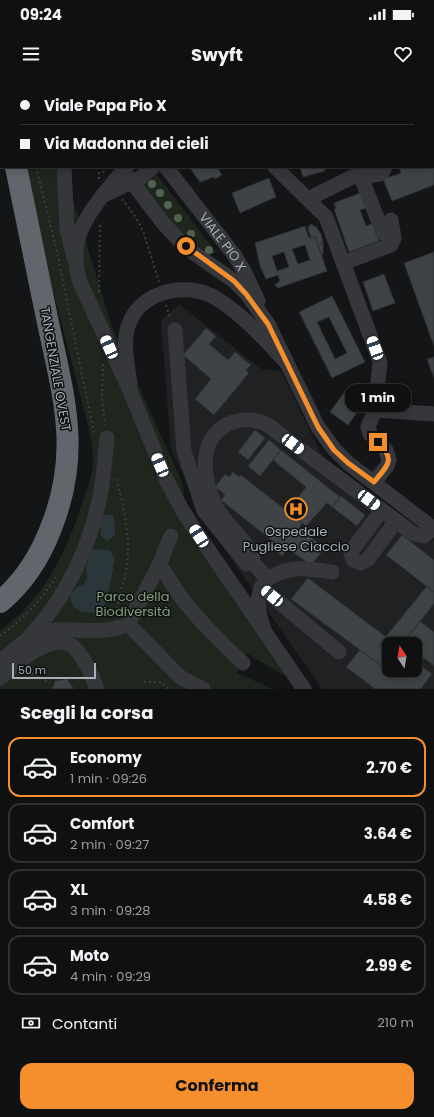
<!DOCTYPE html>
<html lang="it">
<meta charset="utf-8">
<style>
body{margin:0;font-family:Poppins,sans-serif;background:#1d1e1e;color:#f1f3f6;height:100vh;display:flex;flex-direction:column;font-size:15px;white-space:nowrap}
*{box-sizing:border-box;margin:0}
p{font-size:13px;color:#9b9d9f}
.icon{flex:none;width:22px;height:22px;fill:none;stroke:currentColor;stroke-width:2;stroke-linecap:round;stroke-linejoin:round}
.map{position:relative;height:609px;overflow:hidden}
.side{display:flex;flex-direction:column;background:#0f1010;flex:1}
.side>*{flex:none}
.top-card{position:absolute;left:0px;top:0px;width:434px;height:88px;box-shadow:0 2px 10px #0003,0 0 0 1px #2f3030;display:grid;align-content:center;height:88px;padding:0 20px;background:#0f1010}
.needle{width:26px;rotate:348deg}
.tools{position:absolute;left:382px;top:557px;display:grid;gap:8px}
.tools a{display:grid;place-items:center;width:40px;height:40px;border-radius:8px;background:#0f1010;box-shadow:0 2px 10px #0003,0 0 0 1px #2f3030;font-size:20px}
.scale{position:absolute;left:12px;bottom:10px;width:84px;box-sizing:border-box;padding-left:4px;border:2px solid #a6aeb7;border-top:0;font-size:11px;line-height:14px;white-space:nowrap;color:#a6aeb7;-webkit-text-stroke:3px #0f1011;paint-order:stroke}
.end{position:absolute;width:18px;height:18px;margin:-9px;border:5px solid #f58f2e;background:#111;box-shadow:0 0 0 2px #111}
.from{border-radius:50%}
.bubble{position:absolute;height:28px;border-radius:12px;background:#0f1010;box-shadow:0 2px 10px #0003,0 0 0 1px #2f3030;font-size:13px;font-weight:700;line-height:28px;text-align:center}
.car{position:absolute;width:12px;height:24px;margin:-12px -6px;border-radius:5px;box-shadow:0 0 3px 1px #0007;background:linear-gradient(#fff 24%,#345 0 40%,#fff 0 76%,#345 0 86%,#fff 0)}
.top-card b{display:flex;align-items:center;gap:14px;height:38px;font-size:15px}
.top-card b+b{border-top:1px solid #2f3030}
.top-card i{width:10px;height:10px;background:#f1f3f6}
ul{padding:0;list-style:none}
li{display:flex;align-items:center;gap:12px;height:60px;margin:0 8px 6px;padding:0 12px;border:2px solid #2f3030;border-radius:12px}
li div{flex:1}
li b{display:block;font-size:15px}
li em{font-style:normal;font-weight:700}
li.selected{border-color:#f58f2e}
li>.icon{width:36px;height:36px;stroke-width:1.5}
h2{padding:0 20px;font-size:18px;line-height:48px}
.pay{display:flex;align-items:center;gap:10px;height:44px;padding:0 20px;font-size:15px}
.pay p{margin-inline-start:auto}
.primary-button{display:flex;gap:8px;margin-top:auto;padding:8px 20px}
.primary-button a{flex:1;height:46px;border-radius:12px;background:#f58f2e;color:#111;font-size:16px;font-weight:700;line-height:46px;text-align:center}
.status{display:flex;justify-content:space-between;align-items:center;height:28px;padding:0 20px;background:#0f1010;direction:ltr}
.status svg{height:11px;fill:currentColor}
header{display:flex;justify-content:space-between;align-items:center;height:52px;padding:0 20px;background:#0f1010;font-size:18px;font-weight:700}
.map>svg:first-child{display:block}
.built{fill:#202123;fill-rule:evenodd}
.green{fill:#1f261e}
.water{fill:#2a363a}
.building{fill:#404346;stroke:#2e2f32;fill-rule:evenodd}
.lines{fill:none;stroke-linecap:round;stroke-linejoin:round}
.path{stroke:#3b3e42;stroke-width:2;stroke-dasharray:2 3;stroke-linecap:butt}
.minor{stroke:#35373b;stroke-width:15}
.highway{stroke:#61666c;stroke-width:22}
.minor-bridge{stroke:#35373b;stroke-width:15}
.tree{fill:#50634e}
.route{stroke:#f58f2e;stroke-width:5}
.labels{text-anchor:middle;stroke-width:3;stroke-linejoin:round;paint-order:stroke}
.street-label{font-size:13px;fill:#a6aeb7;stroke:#0f1011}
.poi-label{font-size:13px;fill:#a6aeb7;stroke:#0f1011}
.park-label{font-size:13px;fill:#81a27c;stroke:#0f1011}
</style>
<div class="status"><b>09:24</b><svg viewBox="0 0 49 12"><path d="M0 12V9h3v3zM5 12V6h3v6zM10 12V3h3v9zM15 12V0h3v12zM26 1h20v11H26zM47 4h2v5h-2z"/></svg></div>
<header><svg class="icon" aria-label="menu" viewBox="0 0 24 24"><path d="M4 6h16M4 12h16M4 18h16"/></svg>Swyft<svg class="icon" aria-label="heart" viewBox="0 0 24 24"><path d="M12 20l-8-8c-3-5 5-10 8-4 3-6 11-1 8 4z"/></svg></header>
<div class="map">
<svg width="434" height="609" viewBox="0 0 434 609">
<rect width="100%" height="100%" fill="#141516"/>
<!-- built -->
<path class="built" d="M179,224L261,289L281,291L323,378L434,461V609H322L210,448L171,370L161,241ZM389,564H415V590H389Z"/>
<!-- green -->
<path class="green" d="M21,87H63L112,247L182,402L190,456L287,597L246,573L237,593L273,609H0V550C43,521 66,472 82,424C87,409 94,393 93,376C93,367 90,358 89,349Z
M157,95L216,172L212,175C183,159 162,130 142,104Z"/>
<!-- water -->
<path class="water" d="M103,435H113L115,443V455L107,461L101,456L100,444Z
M95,469L110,470L115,480L106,523L94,533L81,532L73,526L70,516L76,508L83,505L87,499L86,487L91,470Z"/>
<!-- building -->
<path class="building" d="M141,0H170L168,1Z
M434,80V105L392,121L383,99L401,93L399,87H433Z
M189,87H217L222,95L215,99L214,97L200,102Z
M300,87H324L325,91L303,97Z
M269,98L276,117L240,133L232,113Z
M360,113L366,128L360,130L366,146L372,144L379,161L349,172L334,129L336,128L334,123Z
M311,144L316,147L321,154L323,162L318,166L315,156L311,157L308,149V147Z
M305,146L309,158L315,156L327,191L278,208L275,205L280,201L278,195L266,199L260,186L255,163ZM305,165L310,180L298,184L292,169ZM284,172L289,187L277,191L272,176Z
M323,162V173L322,176L318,166Z
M434,172V266L404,183Z
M384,194L395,223L373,231L363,202Z
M332,216L365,282L332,298L299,232ZM329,237L347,273L335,279L317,242Z
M206,248L216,256L209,264L228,280L235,272L251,285L246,290L249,293L214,335L195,319L211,299L183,275Z
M434,277V298L427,279Z
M349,306L367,319L348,345L330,332Z
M255,350L265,358L248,380L238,372Z
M269,360L281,370L260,396L248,386Z
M281,370L340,417L332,427L327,423L306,446L287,431L306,407L273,380Z
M233,392L239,397L241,395L287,431L302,443L299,448L325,468L311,485L288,469L282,476L276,472L280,467L221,420L225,415L215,407L225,394L229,397Z
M341,416L365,435L357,446L332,427Z
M402,455L434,480V512L386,475Z
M308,498L386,557L379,565L389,573V590H393L391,593L291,519Z
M427,506L434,512V524L402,564H389V573L379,565Z
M420,541L434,552V586L415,571V564H406L404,562Z
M360,570L391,593L393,590H415V581L432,594L421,609H375L346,587Z
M67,599L74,609H52L55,601Z"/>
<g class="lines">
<!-- path -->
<path class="path" d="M11,0L12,1
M36,87L56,167L94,353
M99,87V100
M100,87L105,94
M122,119L135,136L143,151L159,202
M99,212L100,142
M166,225L170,238
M103,284L102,318L105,345
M117,399C123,427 131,456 127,485C125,502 117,517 117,534
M0,556C22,540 41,520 56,497
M27,591L50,603
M144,602H162L168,609"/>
<!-- minor -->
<g class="minor">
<path d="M61,0V1"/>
<path d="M87,0V1"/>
<path d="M114,0L115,1"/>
<path d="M224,0L225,1"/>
<path d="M278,0V1"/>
<path d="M324,0L325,1"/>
<path d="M390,1L392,0"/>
<path d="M433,7H434"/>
<path d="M433,62L434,64"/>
<path d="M64,87L67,149L75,181"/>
<path id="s1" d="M166,87L235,176L244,191L258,221"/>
<path d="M275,87L326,137L380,282L375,330L368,347L370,354L386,370L389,380L387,386L374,402"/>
<path d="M125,93L163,143L178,159L194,173L234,201L247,214L268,244L318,347L334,369L348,383L434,449"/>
<path d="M365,95C373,95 382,97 385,87"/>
<path d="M361,97L383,153"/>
<path d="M140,98L153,87"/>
<path d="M308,119L352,97L365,95L369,91V87"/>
<path d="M343,183L391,165L394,158L391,140"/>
<path d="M175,250L184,371L204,431L247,484L253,482L267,499C253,516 258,533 265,552"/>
<path d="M375,330L434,334"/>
<path d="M382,430L353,469L351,473L353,480L361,483L368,479L396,441"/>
<path d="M199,456L304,609"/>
<path d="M253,482C253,466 228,446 219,432C202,404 195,355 233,342C245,338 256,339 268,345L414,454L424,456L433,448"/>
<path d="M159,485C169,496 174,509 184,521C202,544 221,563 243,583"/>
<path d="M267,499C291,485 306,488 332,492"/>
<path d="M261,507L339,572"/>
<path d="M128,544L180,597L203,609"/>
<path d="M30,556C66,519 90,466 100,416C104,397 105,377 107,358"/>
<path d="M0,582C10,574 28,556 40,553C69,544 100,558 128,544L159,485L171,456"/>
<path d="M0,598C16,585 51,551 72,566C84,575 92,596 97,609"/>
</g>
<!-- highway -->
<path class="highway" d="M0,41L1,44
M0,522C24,502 40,477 51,448C82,371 63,315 47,238C37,188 26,137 16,87"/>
<!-- minor-bridge -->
<path class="minor-bridge" d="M126,87C118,96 111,106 103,115C81,143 70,164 79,200L131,313L166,399L181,428L199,456
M102,116L140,98
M130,304C128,287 123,267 127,250C136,213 181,201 212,216C241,232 264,259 287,283"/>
</g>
<!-- trees -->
<g class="tree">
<circle cx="152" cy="104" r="4"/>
<circle cx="160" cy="113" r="4"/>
<circle cx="168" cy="125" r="4"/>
<circle cx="178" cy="138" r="4"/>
<circle cx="191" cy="154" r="4"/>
<circle cx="209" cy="170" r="4"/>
</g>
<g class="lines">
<!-- route -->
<path class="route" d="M186,166L234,201L246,214L268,244L318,347L334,370L348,383L374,402C388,385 396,380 378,362"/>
</g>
<!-- icons -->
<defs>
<g id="hospital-ring" transform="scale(1.15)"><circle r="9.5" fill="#0f1011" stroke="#f58f2e" stroke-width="1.5"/><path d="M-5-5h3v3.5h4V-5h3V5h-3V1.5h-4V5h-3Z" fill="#f58f2e"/></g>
</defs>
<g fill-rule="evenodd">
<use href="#hospital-ring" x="296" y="429"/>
</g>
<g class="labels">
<!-- street labels -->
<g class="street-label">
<text dy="5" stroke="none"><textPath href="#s1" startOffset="94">VIALE PIO X</textPath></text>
<text transform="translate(56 289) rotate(80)" y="5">TANGENZIALE OVEST</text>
</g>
<!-- poi labels -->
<g class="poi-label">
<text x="296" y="456">Ospedale<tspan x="296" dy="15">Pugliese Ciaccio</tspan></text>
</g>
<!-- park labels -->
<g class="park-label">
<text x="133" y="521">Parco della<tspan x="133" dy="15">Biodiversità</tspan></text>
</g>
</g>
</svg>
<div class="tools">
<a><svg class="needle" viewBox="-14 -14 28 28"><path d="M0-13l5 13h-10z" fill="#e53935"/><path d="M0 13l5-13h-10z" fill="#9b9d9f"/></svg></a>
</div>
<div class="scale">50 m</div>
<i class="end from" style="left:186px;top:166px"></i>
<i class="end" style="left:378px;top:362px"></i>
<div class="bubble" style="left:345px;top:304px;width:66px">1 min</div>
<i class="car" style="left:109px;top:267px;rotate:336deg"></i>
<i class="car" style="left:375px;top:268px;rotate:340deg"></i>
<i class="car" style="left:293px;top:364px;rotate:127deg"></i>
<i class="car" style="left:160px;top:385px;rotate:337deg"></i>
<i class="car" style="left:369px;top:420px;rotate:127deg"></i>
<i class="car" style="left:199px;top:456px;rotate:327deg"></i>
<i class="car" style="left:272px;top:516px;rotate:310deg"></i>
<div class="top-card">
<b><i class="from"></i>Viale Papa Pio X</b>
<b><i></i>Via Madonna dei cieli</b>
</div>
</div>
<section class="side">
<h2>Scegli la corsa</h2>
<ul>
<li class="selected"><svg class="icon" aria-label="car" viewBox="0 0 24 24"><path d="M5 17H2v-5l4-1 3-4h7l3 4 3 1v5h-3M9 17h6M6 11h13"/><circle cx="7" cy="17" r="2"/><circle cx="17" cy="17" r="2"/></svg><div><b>Economy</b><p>1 min · 09:26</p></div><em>2.70 €</em></li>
<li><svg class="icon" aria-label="car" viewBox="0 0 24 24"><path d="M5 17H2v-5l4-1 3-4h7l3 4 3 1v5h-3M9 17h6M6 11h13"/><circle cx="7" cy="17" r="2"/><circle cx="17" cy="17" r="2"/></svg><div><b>Comfort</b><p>2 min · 09:27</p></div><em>3.64 €</em></li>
<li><svg class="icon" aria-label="car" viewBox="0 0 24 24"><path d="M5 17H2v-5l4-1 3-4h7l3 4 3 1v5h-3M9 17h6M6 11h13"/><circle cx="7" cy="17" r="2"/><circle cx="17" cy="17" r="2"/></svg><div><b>XL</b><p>3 min · 09:28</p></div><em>4.58 €</em></li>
<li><svg class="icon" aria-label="car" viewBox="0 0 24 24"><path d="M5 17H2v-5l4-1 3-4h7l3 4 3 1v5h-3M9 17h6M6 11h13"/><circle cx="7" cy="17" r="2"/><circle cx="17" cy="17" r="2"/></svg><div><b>Moto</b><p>4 min · 09:29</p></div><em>2.99 €</em></li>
</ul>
<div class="pay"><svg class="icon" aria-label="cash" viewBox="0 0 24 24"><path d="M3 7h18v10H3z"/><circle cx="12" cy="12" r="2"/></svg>Contanti<p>210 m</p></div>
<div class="primary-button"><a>Conferma</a></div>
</section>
